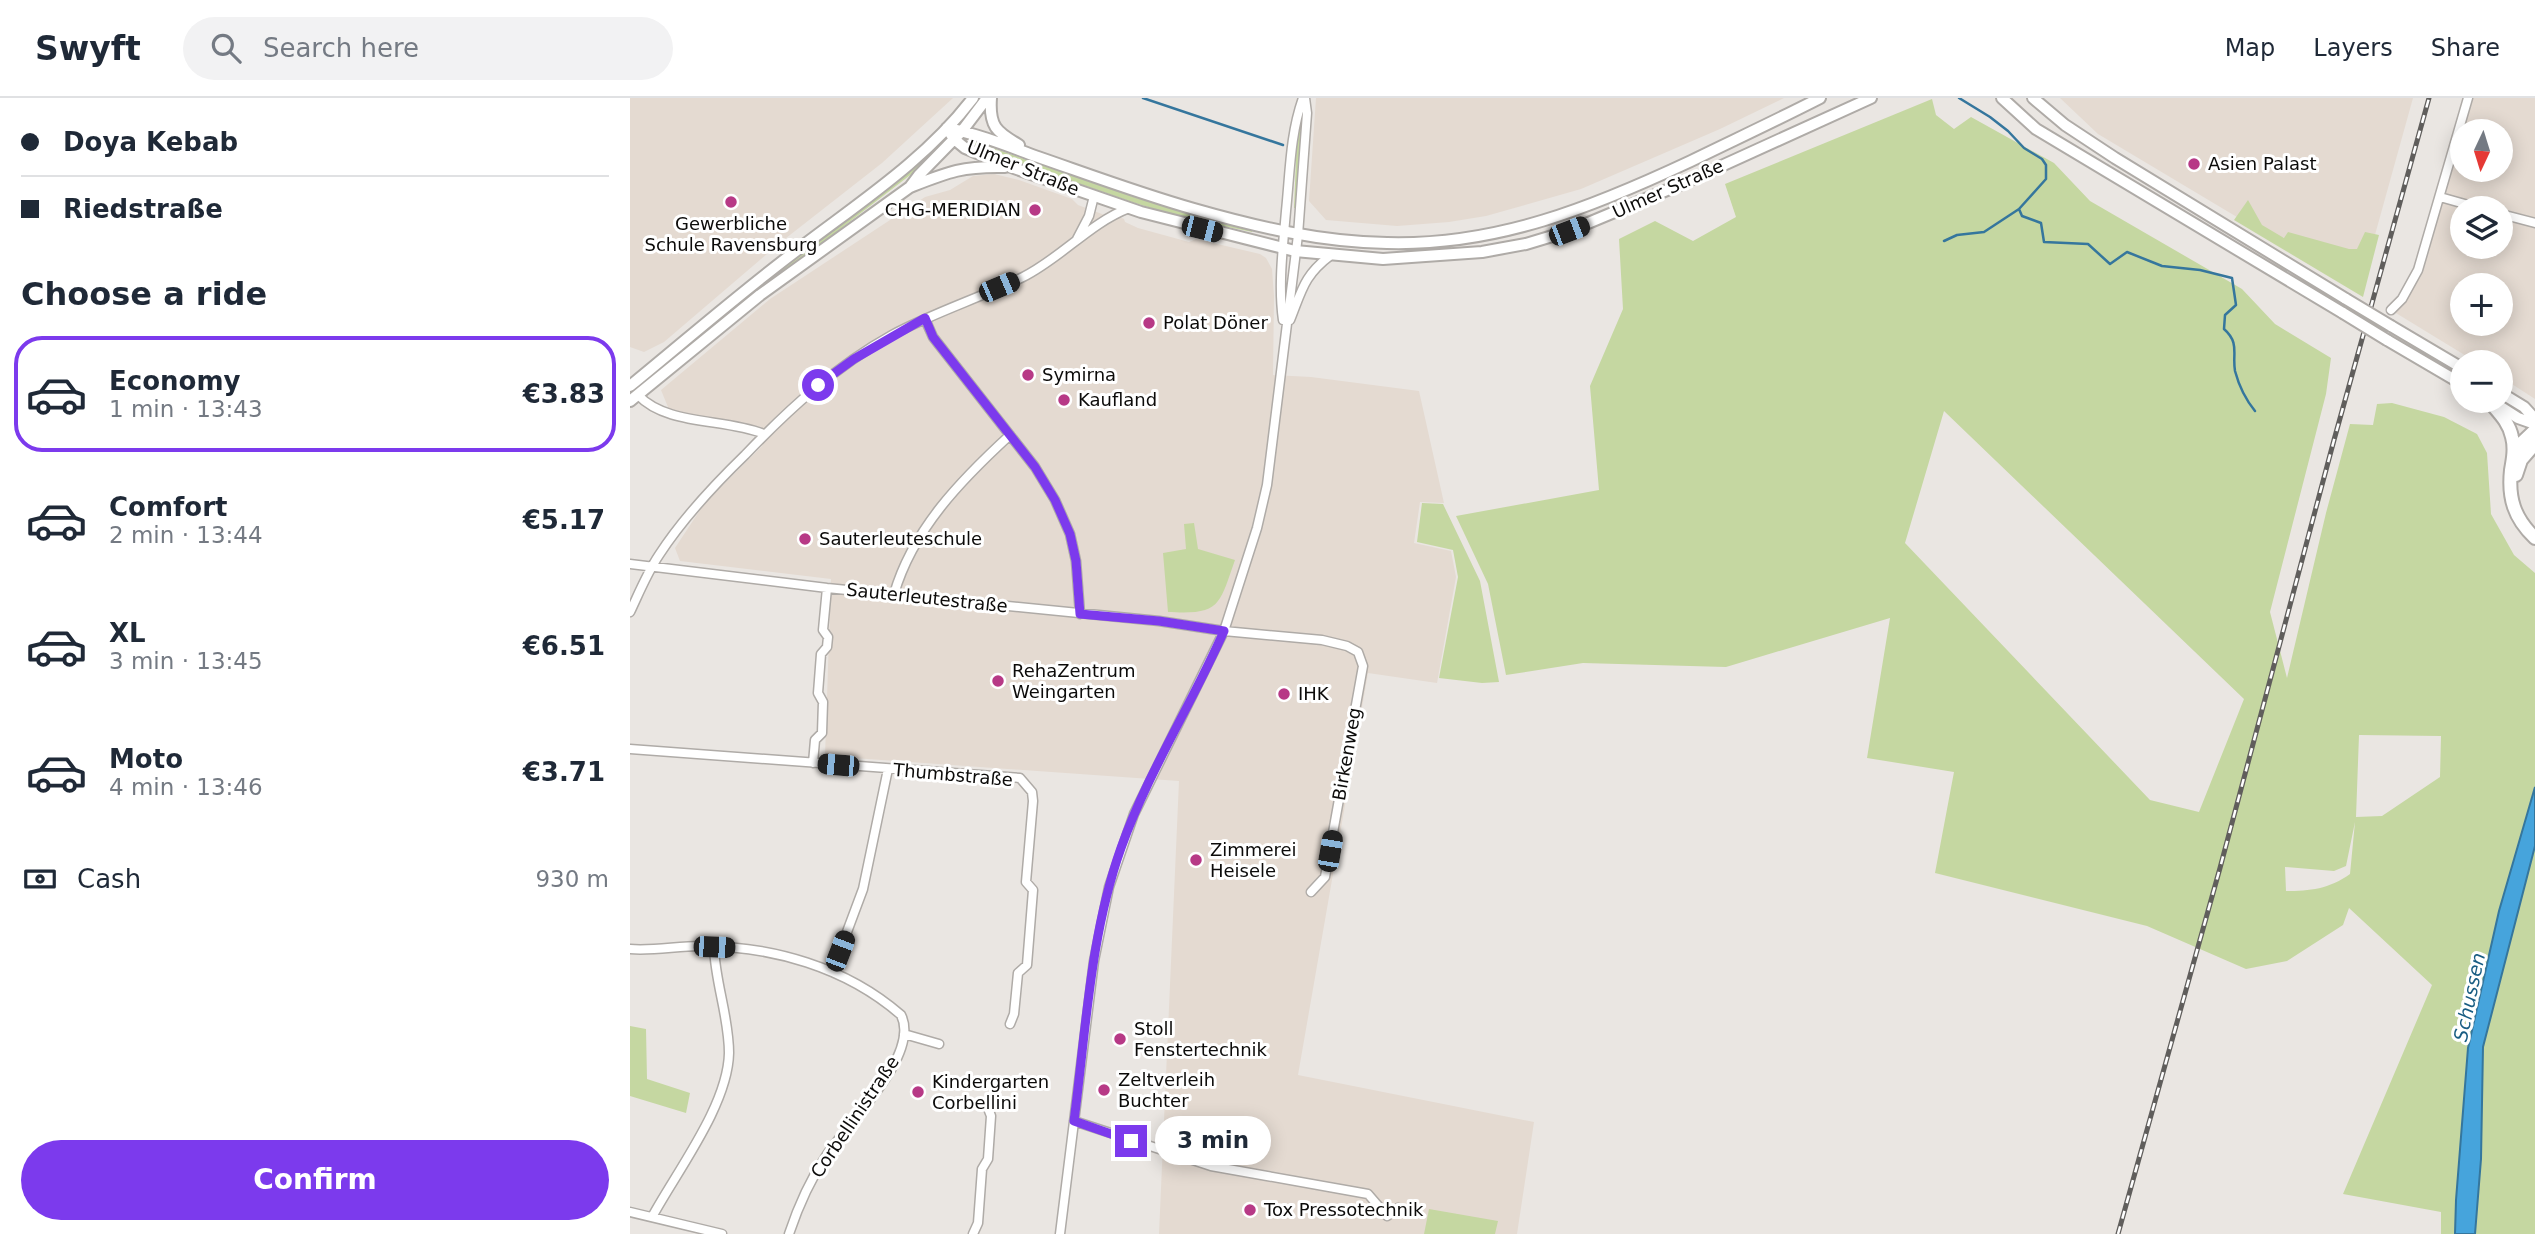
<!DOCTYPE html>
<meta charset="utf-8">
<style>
body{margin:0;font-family:"DejaVu Sans",sans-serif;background:#f2f2f3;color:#1f2937;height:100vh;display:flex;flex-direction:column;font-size:26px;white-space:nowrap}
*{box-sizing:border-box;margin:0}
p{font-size:23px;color:#747a83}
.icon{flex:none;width:38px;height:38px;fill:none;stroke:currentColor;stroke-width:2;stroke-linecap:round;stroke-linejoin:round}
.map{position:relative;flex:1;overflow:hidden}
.sheet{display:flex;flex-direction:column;background:#fff;width:630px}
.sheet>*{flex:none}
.guide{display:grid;align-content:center;height:154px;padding:0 21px;background:#fff}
.needle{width:46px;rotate:184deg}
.controls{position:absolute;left:1820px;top:21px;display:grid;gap:14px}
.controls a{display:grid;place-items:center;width:63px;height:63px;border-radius:50%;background:#fff;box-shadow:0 4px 18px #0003;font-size:35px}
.end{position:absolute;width:32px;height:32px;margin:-16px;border:9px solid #7c3aed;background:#fff;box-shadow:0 0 0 4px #fff}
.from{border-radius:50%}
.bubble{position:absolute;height:49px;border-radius:24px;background:#fff;box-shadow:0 4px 18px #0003;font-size:23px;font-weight:600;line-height:49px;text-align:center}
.car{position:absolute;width:21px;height:42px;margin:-21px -10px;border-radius:9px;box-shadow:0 0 5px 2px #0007;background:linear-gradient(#222 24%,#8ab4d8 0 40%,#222 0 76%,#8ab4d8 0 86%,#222 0)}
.guide b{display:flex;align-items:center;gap:24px;height:66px;font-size:26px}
.guide b+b{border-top:2px solid #e0e1e3}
.guide i{width:18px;height:18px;background:#1f2937}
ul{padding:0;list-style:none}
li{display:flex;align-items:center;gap:21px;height:116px;margin:0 14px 10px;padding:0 7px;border:4px solid transparent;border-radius:28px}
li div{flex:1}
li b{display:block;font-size:26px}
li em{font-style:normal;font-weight:600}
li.active{border-color:#7c3aed}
li>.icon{width:63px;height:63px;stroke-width:1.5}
h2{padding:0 21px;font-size:32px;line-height:84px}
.pay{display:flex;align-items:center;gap:18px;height:77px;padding:0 21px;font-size:26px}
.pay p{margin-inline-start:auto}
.button{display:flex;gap:14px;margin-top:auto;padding:14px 21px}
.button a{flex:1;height:80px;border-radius:42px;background:#7c3aed;color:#fff;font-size:28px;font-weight:600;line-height:80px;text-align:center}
header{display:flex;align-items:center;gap:42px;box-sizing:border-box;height:98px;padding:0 35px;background:#fff;border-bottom:2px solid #e0e1e3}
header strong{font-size:33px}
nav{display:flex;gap:38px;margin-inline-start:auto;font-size:24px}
.search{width:490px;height:63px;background:#f2f2f3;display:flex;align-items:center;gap:18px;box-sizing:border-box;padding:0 24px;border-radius:38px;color:#747a83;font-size:26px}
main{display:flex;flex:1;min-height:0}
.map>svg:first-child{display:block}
.built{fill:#e4dad1;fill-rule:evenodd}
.green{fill:#c5d7a1;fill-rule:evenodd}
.water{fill:#46a4dc;stroke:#35769d;stroke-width:2}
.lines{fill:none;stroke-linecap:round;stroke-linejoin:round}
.stream{stroke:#35769d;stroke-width:2.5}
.minor-casing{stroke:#afaba7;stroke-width:11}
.major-casing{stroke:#afaba7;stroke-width:14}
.highway-casing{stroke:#afaba7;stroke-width:16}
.minor{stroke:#fff;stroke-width:8}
.major{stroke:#fff;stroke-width:10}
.highway{stroke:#fff;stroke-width:12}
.rail-casing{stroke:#605e5c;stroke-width:5}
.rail{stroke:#fff;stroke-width:2.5;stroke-dasharray:8;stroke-linecap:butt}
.major-bridge-casing{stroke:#afaba7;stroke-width:14;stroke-linecap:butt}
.major-bridge{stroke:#fff;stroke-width:10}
.route{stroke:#7c3aed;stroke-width:9}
.poi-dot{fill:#b73986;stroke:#fff;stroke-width:2.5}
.labels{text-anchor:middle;stroke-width:6;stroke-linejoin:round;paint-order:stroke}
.poi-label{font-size:18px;fill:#0c0b0a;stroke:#fff;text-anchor:start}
.street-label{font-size:18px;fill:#0c0b0a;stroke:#fff}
.water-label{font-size:19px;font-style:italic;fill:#195d83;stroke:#fff}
</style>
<header>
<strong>Swyft</strong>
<div class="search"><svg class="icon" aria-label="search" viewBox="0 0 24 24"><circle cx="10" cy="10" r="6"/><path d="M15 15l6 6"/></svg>Search here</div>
<nav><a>Map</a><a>Layers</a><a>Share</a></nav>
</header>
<main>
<section class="sheet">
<div class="guide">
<b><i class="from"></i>Doya Kebab</b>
<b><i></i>Riedstraße</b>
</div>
<h2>Choose a ride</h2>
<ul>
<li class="active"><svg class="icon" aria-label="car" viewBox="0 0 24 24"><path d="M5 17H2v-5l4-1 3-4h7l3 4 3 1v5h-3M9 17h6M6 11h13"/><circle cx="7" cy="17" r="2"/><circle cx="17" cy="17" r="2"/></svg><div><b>Economy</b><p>1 min · 13:43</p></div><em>€3.83</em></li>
<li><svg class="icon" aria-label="car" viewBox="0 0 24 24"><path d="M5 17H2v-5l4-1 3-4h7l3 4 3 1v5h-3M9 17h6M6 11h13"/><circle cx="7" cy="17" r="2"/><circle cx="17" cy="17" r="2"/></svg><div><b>Comfort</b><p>2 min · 13:44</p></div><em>€5.17</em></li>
<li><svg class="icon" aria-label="car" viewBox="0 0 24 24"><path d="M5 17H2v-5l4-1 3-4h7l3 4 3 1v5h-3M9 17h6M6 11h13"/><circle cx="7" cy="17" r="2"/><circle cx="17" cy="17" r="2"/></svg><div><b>XL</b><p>3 min · 13:45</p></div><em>€6.51</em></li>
<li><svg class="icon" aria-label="car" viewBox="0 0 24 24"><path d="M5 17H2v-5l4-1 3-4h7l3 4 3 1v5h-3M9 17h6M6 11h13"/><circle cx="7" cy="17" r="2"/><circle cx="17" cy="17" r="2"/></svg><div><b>Moto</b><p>4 min · 13:46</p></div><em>€3.71</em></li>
</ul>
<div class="pay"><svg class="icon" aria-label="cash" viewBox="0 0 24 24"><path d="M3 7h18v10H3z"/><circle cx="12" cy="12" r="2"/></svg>Cash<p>930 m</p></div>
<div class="button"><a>Confirm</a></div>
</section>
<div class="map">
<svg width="1905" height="1136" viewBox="0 0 1905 1136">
<rect width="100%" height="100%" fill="#eae6e2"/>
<!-- built -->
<path class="built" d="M0,0H323L252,65L151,144L34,244L14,254L0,249Z
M686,0H1154L1090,31L951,91L856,118L819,124L767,128L696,122L679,103Z
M1430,0H1783L1738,162L1632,134L1468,36Z
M1838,0H1905V301L1871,279V264H1846L1761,212L1788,172ZM1832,33H1871V72H1832ZM1832,110H1871V149H1832ZM1832,187H1871V226H1832Z
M364,76L389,82L442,101L448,107L480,119L484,116L494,121L495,124L508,130L559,144L566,141L630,156L636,160L642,171L644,198L643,277L681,279L789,293L814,405L790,404L784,445L821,453L826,479L807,585L738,575L668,977L904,1024L887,1136H529L549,683L195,658L201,481L50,463L45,450L74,406L132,348V329L40,314L31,292L140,201L295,99L320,92L343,78Z"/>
<!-- green -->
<path class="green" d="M1302,1L1306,17L1324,31L1341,19L1424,65L1460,103L1612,191L1645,226L1701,260L1696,296L1640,514L1657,580L1696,415L1720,326L1743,327L1747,306L1762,305L1814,319L1847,336L1857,355L1861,416L1884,457L1905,475V1136H1811V1114L1713,1096L1802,887L1719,810L1713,827L1657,863L1616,871L1517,828L1305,775L1324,674L1237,660L1260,520L1096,569L953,565L876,577L858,486L826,418L969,392L960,288L993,211L989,141L1025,123L1063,143L1106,119L1095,86ZM1314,313L1614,601L1569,714L1520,702L1275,445ZM1729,637L1811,638L1810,679L1752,718L1726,719ZM1725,724L1720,776C1699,791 1680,793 1656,793L1655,769L1704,773L1716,768Z
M673,12L674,16L666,110H664L667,38Z
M345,44L510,101L623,132L622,134L555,120L505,105L343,49Z
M308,49L288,71L135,189L0,297V293L301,52Z
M1618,102L1632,127L1654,140L1658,134L1719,151H1727L1735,134L1749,137L1733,199L1604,122Z
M792,405L813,406L850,483L869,584L852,585L809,580L828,479L823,452L787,444Z
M564,425L568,451L605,462C589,507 591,517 538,514L533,455L556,451L554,426Z
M0,928L16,931L17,981L60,995L56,1015L0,998Z
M799,1111L868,1123L865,1136H794Z"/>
<!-- water -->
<path class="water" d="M1905,689V748L1853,949L1851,1061L1845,1136H1825L1826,1102L1838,950L1869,813Z"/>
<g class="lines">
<!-- stream -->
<path class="stream" d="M513,0L653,47
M1329,0L1360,19L1378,33L1394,50L1412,61L1416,67V81L1389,111L1392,118L1411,125L1414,144L1458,146L1480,166L1497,154L1532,168L1570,172L1602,180L1606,207L1595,217L1594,231C1610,245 1602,256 1605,273C1609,288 1616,302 1625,313
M1314,143L1327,137L1354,134L1389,111"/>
<!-- minor casing -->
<g class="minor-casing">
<path id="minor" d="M1810,99L1849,110
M1871,116L1905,125
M447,141L459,118L464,98
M1761,212L1772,201L1788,172L1838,0
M295,221L303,239L405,369L425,402L440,436L446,463L450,516
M653,222C648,187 653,149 656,113C660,75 660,36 673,0
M660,222C672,192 674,177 701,157
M8,297C37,328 95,320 134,336
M0,466L197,490L529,523L594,533L692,542L717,548L728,554L733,568L695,779L681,794
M264,496C283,431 331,382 380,337
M0,514C9,495 17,475 29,457C53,420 83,388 115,357C159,311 206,268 262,237C305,214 350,200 393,179C431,160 460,125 499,110
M0,651L390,680L402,694L403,703L396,784L403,792L397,867L388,875L384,916L380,926
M183,665L185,642L192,635L193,604L188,595L191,556L197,549L198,539L193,532L197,490
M0,851C23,853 47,848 70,848C142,848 216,869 271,917C291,957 217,1026 196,1058C180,1082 168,1109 159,1136
M202,874L233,791L258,671
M274,936L309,946
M444,1023L581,1068L738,1096L757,1118L768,1110
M0,1114L92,1136
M22,1119C47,1073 98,1007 99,955C99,919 85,884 84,849
M343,1136L348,1125L352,1071L358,1061L361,1018L356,1005
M430,1136L464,863L479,789L504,716L594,533L627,430L637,387L668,137L677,15L675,0"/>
</g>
<!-- major casing -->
<g class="major-casing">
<path id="major" d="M361,0C359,28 366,34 389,47
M1372,0L1406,31L1713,215
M1403,0L1435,27L1485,60L1716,201
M317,30L324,41L335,50L381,69L511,114L665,153L753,161L852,154L896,146L939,133L1054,85L1241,0
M317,30C348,36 378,48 408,59C460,77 511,96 564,111C627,129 691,144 757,145C867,148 963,109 1061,63C1104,42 1147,22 1190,0
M280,89C318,74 332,68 375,69
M1761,228L1832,270
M1757,242L1832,286
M0,288C55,243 109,196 166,153C227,106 296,62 343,0
M1871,295L1894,309L1905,321
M0,303L130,197L280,89L289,77L332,33L357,0
M1863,304L1888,320L1905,326"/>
</g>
<!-- highway casing -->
<g class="highway-casing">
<path id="highway" d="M1859,303C1868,314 1879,324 1882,339C1885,350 1883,361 1881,372C1878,400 1884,420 1905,440
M1884,352L1905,332
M1886,377L1891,362L1905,346"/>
</g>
<!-- minor -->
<use href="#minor" class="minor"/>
<!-- major -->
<use href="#major" class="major"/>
<!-- highway -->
<use href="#highway" class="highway"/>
<!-- rail casing -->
<g class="rail-casing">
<path id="rail" d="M1488,1136L1590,770L1704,342L1799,0"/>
</g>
<!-- rail -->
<use href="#rail" class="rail"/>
<!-- major-bridge casing -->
<g class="major-bridge-casing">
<path id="major-bridge" d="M1716,201L1761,228
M1713,215L1757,242"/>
</g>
<!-- major-bridge -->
<use href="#major-bridge" class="major-bridge"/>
</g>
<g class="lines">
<!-- route -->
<path class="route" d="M188,287L224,261L295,220L303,239L405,369L425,402L440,436L446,463L450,516L529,523L594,533C562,606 518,674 491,750C460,837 456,932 444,1023L501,1043"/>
</g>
<!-- markers -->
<g class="poi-dot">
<circle cx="1564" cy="66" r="7"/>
<circle cx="101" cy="104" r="7"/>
<circle cx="405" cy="112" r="7"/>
<circle cx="519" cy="225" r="7"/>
<circle cx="398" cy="277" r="7"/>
<circle cx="434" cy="302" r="7"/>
<circle cx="175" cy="441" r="7"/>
<circle cx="368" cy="583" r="7"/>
<circle cx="654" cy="596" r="7"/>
<circle cx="566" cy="762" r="7"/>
<circle cx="490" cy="941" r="7"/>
<circle cx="474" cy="992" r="7"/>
<circle cx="288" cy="994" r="7"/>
<circle cx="620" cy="1112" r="7"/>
</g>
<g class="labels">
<!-- poi labels -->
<g class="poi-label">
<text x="1578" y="72">Asien Palast</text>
<text x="391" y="118" text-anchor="end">CHG-MERIDIAN</text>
<text x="101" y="132" text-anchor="middle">Gewerbliche<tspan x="101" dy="21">Schule Ravensburg</tspan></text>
<text x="533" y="231">Polat Döner</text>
<text x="412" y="283">Symirna</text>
<text x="448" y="308">Kaufland</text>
<text x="189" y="447">Sauterleuteschule</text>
<text x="382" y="579">RehaZentrum<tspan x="382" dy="21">Weingarten</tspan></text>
<text x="668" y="602">IHK</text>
<text x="580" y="758">Zimmerei<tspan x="580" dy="21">Heisele</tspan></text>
<text x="504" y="937">Stoll<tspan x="504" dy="21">Fenstertechnik</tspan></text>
<text x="488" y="988">Zeltverleih<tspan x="488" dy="21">Buchter</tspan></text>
<text x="302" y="990">Kindergarten<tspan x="302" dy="21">Corbellini</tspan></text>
<text x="634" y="1118">Tox Pressotechnik</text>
</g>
<!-- street labels -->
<g class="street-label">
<text transform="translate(393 70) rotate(22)" y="6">Ulmer Straße</text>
<text transform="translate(1038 91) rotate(-24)" y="6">Ulmer Straße</text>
<text transform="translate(297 500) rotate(6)" y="6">Sauterleutestraße</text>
<text transform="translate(717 656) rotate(-80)" y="6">Birkenweg</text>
<text transform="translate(323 677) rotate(5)" y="6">Thumbstraße</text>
<text transform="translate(225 1019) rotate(-56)" y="6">Corbellinistraße</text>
</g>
<!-- water labels -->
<g class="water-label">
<text transform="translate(1839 899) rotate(-78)" y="7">Schussen</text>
</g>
</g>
</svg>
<div class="controls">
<a><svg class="needle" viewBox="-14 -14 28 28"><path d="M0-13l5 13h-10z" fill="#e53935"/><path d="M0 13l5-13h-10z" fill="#747a83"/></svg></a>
<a><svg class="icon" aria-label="layers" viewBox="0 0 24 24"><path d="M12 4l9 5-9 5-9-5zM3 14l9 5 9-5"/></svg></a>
<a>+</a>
<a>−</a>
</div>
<i class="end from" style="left:188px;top:287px"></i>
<i class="end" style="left:501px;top:1043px"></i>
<div class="bubble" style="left:525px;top:1018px;width:116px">3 min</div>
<i class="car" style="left:572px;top:131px;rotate:104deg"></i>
<i class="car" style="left:939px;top:133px;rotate:69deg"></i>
<i class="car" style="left:369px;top:189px;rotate:67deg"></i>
<i class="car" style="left:208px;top:667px;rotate:275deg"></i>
<i class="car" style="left:700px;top:753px;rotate:10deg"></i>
<i class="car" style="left:84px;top:849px;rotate:92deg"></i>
<i class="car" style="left:210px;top:853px;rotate:21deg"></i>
</div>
</main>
